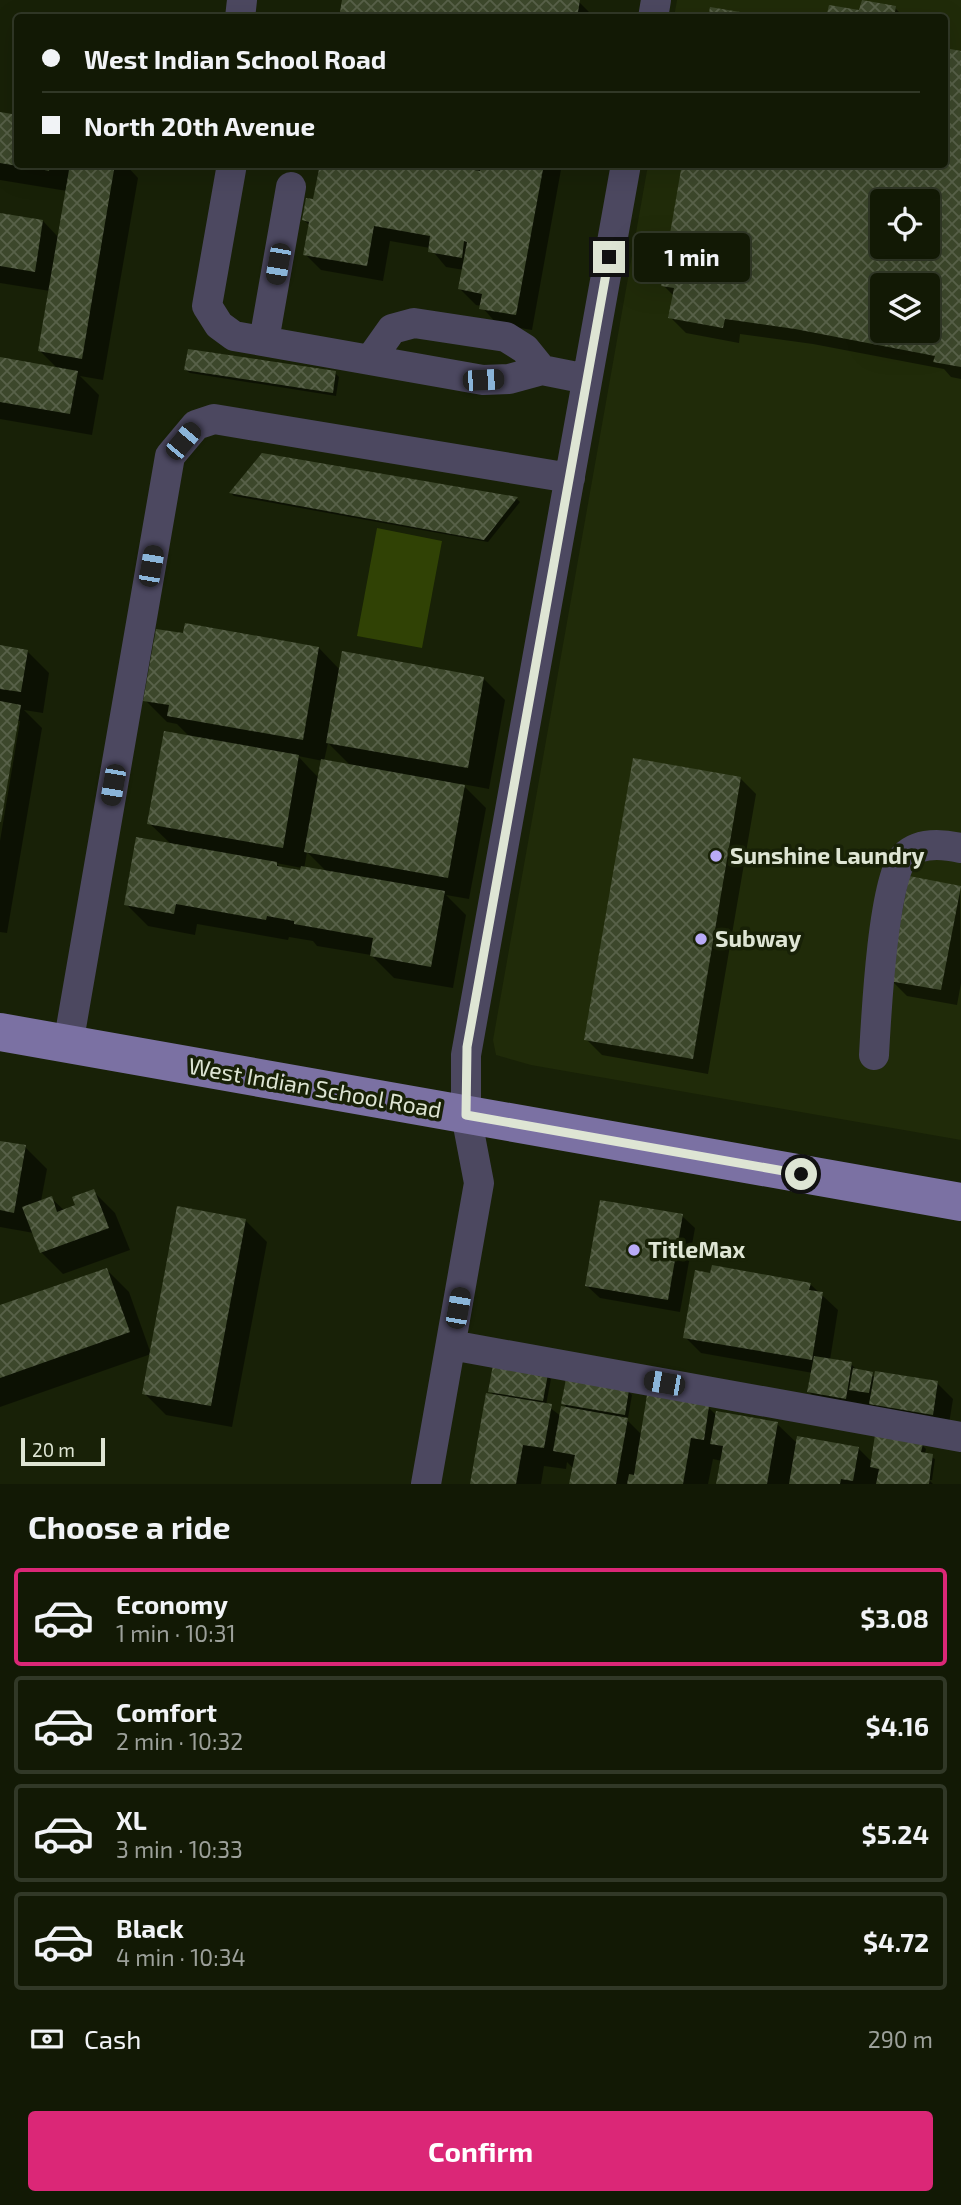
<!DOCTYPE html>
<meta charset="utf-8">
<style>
body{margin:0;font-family:"Exo 2",sans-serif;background:#1f2613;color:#f1f3f6;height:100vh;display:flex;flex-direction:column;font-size:26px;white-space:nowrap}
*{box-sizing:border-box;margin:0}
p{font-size:23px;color:#9ca09a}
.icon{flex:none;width:38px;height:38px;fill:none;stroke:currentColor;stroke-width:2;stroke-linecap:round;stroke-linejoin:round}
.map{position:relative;height:1484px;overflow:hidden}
.sheet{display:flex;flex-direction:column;background:#121905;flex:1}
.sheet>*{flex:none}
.top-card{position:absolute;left:14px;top:14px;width:934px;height:154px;border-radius:7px;box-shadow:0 7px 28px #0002,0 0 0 2px #313827;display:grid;align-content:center;height:154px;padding:0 28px;background:#121905}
.tools{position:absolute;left:870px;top:189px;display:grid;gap:14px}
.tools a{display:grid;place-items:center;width:70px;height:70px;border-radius:7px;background:#121905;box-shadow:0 7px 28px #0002,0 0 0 2px #313827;font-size:35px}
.scale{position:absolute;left:21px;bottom:18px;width:84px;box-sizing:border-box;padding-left:7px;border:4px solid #dee5d4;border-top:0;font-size:19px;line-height:24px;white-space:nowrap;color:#dee5d4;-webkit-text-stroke:5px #182107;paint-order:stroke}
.end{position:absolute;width:32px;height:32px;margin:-16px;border:9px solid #dee5d4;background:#111;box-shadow:0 0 0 4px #111}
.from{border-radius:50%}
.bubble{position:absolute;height:49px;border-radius:7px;background:#121905;box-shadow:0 7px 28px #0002,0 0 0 2px #313827;font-size:23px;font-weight:700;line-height:49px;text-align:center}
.car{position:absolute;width:21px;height:42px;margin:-21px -10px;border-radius:9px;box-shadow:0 0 5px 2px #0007;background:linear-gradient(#222 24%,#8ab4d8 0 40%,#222 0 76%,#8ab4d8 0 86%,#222 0)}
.top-card b{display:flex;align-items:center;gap:24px;height:66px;font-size:26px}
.top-card b+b{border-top:2px solid #313827}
.top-card i{width:18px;height:18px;background:#f1f3f6}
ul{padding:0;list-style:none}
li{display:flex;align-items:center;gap:21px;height:98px;margin:0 14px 10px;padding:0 14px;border:4px solid #313827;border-radius:7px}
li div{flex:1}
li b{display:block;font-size:26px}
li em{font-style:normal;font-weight:700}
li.active{border-color:#db2777}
li>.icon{width:63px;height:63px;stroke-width:1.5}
h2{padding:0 28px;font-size:32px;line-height:84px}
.pay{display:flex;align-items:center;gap:18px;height:77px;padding:0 28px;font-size:26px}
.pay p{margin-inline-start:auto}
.action{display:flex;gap:14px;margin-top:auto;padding:14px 28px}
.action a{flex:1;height:80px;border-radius:7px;background:#db2777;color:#fff;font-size:28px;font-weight:700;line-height:80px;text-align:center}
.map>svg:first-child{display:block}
.built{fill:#202b09;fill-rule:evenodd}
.green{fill:#304205}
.shadow{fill:#0007;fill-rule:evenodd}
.building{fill:url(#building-cross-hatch);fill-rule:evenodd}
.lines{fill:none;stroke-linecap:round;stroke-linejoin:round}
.minor{stroke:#4c4860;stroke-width:30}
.major{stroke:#7b71a3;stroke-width:38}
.route{stroke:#dee5d4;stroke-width:9}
.poi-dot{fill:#b9abf7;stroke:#182107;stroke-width:2.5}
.labels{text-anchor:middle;stroke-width:7;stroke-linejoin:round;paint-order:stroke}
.poi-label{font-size:23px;font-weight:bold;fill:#dee5d4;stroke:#182107;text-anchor:start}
.street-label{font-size:23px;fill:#dee5d4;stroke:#182107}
</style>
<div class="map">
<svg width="961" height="1484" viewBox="0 0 961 1484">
<defs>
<pattern id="building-cross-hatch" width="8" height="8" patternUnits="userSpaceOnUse" patternTransform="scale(1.75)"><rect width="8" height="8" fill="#3c472b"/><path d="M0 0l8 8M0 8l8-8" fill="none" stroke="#586149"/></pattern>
</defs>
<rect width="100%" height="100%" fill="#182107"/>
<!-- built -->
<path class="built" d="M677,0H961V1140L531,1065L496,1055L493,1040L648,165L945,164V18L674,17ZM882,201H928V247H882ZM882,285H928V331H882Z"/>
<!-- green -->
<path class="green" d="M377,528L442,541L422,648L357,636Z"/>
<!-- shadow -->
<path class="shadow" d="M344,0H568L579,2L595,18H341Z
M895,8L905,18H828L860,12Z
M945,50L961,53V379L951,377L944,369L813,344L740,334L739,343L686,333L670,317L674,296L663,285L945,164ZM882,201H928V247H882ZM882,285H928V331H882Z
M0,113L18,164H125L138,178L103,380L80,376L99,395L92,435L0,419V359L59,370L40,351L50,291L0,283V215L43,221L59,238L67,191L0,180Z
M321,164H562L532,330L497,324L481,306L476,305L460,289L464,270L446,267L430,248L390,241L383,281L321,270L305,254L310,226L304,220L315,201Z
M186,370L335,373L339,377L336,396L190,373Z
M263,455L517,499L520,502L488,542L234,496L231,493Z
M0,647L27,651L49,673L43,713L24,710L42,728L7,933L0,932V841L20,721H17L0,820Z
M319,648L340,670L483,678L505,700L489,789L462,784L486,808L469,899L446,895L466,915L453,988L394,978L371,955L317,946L313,941L289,937L288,940L197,924L195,935L148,926L126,904L172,845L149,823L191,738L177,724L167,722L145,700ZM328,743L351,766L324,761ZM298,756L323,761L319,778L309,768ZM307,852L328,873L304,869ZM276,863L302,868L301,872L281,868Z
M740,778L756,794L708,1074L602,1055L586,1039Z
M960,887L961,983L957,1005L907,996L891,980Z
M0,1142L25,1147L47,1169L41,1201L51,1198L65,1211L77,1206L93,1191L115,1213L130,1250L63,1274L41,1252L34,1233L0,1227Z
M682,1216L695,1228L680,1312L600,1298L587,1286Z
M245,1220L267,1242L232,1427L166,1415L144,1393Z
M107,1270L129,1292L151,1354L0,1407V1307Z
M810,1284L838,1310L830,1360L851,1364L858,1371L875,1377L937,1383L953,1399L948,1430L887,1419L873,1406L825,1408L809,1392L813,1373L701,1353L685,1337Z
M547,1376L551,1379L546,1405L561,1416L569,1409L563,1404L629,1392L632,1395L628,1418L624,1417L642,1435L709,1408L717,1416L777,1424L798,1444L858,1448L872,1462L922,1445L926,1449L925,1454L935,1459L932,1480H929L933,1484H718L722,1461L713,1459L708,1484H571L574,1469L567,1462L566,1469L544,1466L541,1484H472L495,1396L490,1391Z"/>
<!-- building -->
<path class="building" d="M342,0H580L577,18H339Z
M862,0L896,6L894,18H826L829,5L859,10Z
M710,7L764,16V18H708Z
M945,48L961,51V367L933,362L935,356L795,329L725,319L723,328L668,318L674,288L661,286L682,164H945ZM882,201H928V247H882ZM882,285H928V331H882Z
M0,112L18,115V166L0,163Z
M19,164H50L49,171Z
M70,164H115L82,359L38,351Z
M320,164H468L467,169L480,171L481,164H544L516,315L479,309L482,294L458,289L467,242L464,241L462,258L428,252L430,236L374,226L367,266L303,255L309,222L302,220L306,198L313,199Z
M0,213L43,220L35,272L0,266Z
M188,349L336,371L333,393L184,370Z
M0,357L78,371L70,414L0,402Z
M262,453L518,497L484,540L229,493Z
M185,623L319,647L303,740L167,716L169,705L143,701L156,629L183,633Z
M0,645L28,650L21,692L0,689Z
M342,651L484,677L468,768L326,743Z
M0,701L21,705L1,822H0Z
M164,731L299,755L283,848L147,824Z
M633,758L741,777L693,1059L584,1040Z
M321,759L465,785L448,878L304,852Z
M136,837L277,862V866L300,870L301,866L445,891L431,967L370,956L373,938L294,924V921L267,916L266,920L176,904L174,914L124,905Z
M909,876L961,886L941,990L889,981Z
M0,1141L26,1145L14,1213L0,1210Z
M94,1189L109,1228L40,1253L22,1207L52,1196L57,1212L75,1205L72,1197Z
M600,1200L683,1214L668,1300L585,1286Z
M177,1206L246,1219L211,1406L142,1394Z
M712,1265L811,1283L809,1290L823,1292L812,1360L683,1338L695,1270L710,1273Z
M107,1268L130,1332L0,1378V1305Z
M814,1356L852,1362L846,1399L807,1392Z
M493,1365L548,1374L543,1401L488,1392Z
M853,1368L873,1372L869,1393L849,1390Z
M875,1371L938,1381L933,1415L869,1404Z
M566,1379L629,1390L625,1415L561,1404Z
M486,1393L552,1404L544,1448L523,1445L516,1484H470Z
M647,1395L709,1406L704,1440L691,1438L683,1484H627L629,1474L634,1475Z
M561,1406L628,1418L616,1484H569L575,1455L553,1451Z
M716,1411L778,1422L767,1484H716L723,1446L710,1444Z
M875,1435L923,1444L921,1452L933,1454L929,1484H876L879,1469L870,1467Z
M797,1436L859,1447L853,1481L841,1479L840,1484H789Z"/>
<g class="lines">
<!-- minor -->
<path class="minor" d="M240,18L242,0
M653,18L656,0
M232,164L207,306L219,325L234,336L483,380L509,379L542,370L587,379
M264,341L291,187
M370,360L392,329L414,323L506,337L525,349L542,370
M68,1045L170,456L196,425L214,419L570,478
M874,1055C876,1019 883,879 904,857C918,842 943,844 961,848
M451,1345L961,1437
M426,1484L479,1183L466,1115V1055L626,164"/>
<!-- major -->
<path class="major" d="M0,1032L961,1202"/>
</g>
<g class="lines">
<!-- route -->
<path class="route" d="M609,257L467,1047L466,1115L801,1174"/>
</g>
<!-- markers -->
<g class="poi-dot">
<circle cx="716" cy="856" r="7"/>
<circle cx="701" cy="939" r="7"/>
<circle cx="634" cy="1250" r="7"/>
</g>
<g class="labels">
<!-- poi labels -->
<g class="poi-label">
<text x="730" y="864">Sunshine Laundry</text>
<text x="715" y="947">Subway</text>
<text x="648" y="1258">TitleMax</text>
</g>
<!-- street labels -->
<g class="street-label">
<text transform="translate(315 1088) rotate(10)" y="8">West Indian School Road</text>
</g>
</g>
</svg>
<div class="tools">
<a><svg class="icon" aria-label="locate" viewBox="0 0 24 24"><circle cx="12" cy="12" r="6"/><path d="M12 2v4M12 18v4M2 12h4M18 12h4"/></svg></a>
<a><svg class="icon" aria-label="layers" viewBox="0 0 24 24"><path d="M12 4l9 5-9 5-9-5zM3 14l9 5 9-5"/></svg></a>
</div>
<div class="scale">20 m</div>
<i class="end from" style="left:801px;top:1174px"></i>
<i class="end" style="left:609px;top:257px"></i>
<div class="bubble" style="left:634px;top:233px;width:116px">1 min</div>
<i class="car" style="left:278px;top:264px;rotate:190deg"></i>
<i class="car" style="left:483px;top:380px;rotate:87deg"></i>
<i class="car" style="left:183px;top:441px;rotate:40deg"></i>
<i class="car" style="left:151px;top:566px;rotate:10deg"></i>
<i class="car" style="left:113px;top:785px;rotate:190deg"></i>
<i class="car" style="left:458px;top:1308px;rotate:10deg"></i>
<i class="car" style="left:664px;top:1383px;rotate:280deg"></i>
<div class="top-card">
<b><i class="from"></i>West Indian School Road</b>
<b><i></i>North 20th Avenue</b>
</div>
</div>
<section class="sheet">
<h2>Choose a ride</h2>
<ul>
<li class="active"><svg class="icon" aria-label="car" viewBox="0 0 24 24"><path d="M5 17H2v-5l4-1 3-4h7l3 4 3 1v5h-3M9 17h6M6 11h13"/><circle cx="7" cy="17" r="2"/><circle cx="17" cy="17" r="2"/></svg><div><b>Economy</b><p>1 min · 10:31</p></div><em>$3.08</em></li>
<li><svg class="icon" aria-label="car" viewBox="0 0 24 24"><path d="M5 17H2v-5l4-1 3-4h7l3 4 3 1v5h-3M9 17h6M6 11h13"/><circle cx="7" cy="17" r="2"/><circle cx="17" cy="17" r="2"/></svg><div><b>Comfort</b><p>2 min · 10:32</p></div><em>$4.16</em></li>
<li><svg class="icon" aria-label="car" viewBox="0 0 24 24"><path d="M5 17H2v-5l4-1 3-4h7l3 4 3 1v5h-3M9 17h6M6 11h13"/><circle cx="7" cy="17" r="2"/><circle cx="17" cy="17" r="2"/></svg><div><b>XL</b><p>3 min · 10:33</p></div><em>$5.24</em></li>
<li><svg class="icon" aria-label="car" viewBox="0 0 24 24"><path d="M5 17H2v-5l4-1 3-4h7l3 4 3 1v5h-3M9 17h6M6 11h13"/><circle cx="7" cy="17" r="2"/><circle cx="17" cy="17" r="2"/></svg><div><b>Black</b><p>4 min · 10:34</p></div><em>$4.72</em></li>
</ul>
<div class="pay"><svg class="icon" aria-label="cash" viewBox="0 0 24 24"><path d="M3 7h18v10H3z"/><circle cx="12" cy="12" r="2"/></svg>Cash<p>290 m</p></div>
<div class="action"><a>Confirm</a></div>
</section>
